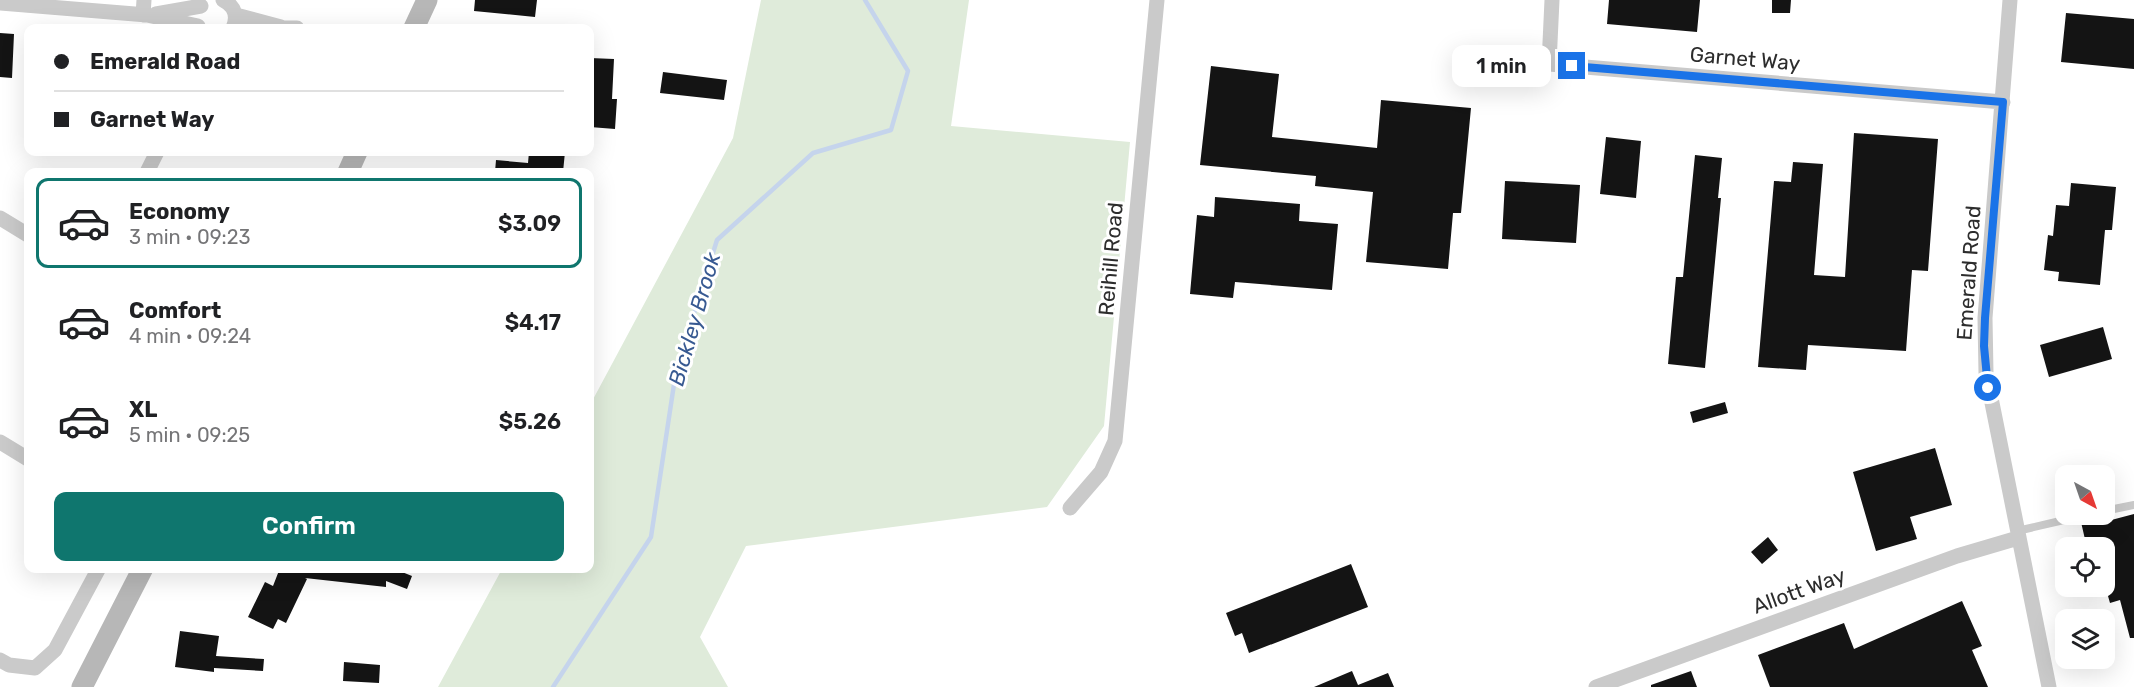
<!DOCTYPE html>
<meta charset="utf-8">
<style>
body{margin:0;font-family:Rubik,sans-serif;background:#f2f2f2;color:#202124;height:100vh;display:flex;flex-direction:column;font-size:22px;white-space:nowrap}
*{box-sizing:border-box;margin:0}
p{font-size:20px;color:#757577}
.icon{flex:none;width:33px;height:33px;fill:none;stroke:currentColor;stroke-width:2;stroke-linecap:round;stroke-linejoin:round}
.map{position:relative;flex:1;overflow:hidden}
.drawer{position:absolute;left:24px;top:168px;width:570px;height:405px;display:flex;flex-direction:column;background:#fff;border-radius:12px;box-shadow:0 6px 24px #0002}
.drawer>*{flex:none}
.top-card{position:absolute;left:24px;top:24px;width:570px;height:132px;border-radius:12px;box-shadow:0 6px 24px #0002;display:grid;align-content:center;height:132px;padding:0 30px;background:#fff}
.needle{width:39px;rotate:140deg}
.fabs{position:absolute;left:2055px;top:465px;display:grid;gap:12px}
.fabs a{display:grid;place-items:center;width:60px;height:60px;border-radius:12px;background:#fff;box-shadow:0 6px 24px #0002;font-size:30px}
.end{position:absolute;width:27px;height:27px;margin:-14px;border:8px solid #1a73e8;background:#fff;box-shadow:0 0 0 3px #fff}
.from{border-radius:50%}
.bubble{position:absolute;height:42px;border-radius:12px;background:#fff;box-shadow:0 6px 24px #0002;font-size:20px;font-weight:600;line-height:42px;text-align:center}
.top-card b{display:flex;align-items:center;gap:21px;height:57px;font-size:22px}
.top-card b+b{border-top:2px solid #e0e0e0}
.top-card i{width:15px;height:15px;background:#202124}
ul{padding:10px 0 0;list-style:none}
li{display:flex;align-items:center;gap:18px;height:90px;margin:0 12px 9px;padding:0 18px;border:3px solid transparent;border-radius:12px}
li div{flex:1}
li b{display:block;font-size:22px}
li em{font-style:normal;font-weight:600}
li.current{border-color:#0f766e}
li>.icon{width:54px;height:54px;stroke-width:1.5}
.cta{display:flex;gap:12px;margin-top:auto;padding:12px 30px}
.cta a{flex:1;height:69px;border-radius:12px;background:#0f766e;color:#fff;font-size:24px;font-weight:600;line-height:69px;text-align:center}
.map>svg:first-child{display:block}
.green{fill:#dfebda}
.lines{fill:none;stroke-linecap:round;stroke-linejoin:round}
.stream{stroke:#c5d4ec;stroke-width:4.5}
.building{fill:#141414}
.service{stroke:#cacaca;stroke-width:8}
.minor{stroke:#cacaca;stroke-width:15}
.secondary{stroke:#b7b7b7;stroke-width:21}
.route{stroke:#1a73e8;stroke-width:8}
.labels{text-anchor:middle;stroke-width:6;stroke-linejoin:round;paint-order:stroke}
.street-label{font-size:21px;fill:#2d2d2d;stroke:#fff}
.water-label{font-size:22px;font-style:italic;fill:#385a92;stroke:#fff}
</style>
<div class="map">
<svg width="2134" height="687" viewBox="0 0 2134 687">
<rect width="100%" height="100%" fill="#fff"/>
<!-- green -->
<path class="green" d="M761,0H969L951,126L1130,142L1104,426L1047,507L746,546L700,637L728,687H438L502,569L590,568V405L733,138Z"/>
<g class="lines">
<!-- stream -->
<path class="stream" d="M553,687L651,537L676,371L717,240L813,153L891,130L908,71L865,0"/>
</g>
<!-- building -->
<path class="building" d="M475,0H537L535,17L474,11Z
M1609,0H1700L1697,32L1607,24Z
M1772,0H1791L1790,13H1772Z
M2066,13L2134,19V69L2061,62Z
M0,33L14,34L12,78L0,77Z
M590,58L614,59L612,99H617L615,129L590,127Z
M1211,66L1279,74L1272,137L1377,148L1381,100L1471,108L1461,213H1453L1448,269L1366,262L1373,192L1315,186L1316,176L1200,165Z
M663,72L727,80L724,100L660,93Z
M1854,133L1938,139L1928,271L1912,270L1906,351L1808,345L1806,370L1758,367L1774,181L1791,182L1793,162L1823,164L1814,275L1845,277Z
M1606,137L1641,141L1636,198L1600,194Z
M529,152H565L563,172H495L496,160L528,163Z
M1695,155L1722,158L1718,198H1721L1705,368L1668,364L1676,277H1683Z
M1505,181L1580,185L1576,243L1502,239Z
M2071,183L2116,187L2112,230H2105L2100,285L2058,281L2059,272L2044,270L2048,235L2053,236L2056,205L2069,206Z
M1215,197L1300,204L1299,221L1338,224L1332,290L1235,282L1233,298L1190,294L1197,215L1214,217Z
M2103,327L2112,359L2049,377L2040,345Z
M1725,402L1728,413L1693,423L1690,412Z
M1935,448L1952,505L1910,517L1917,539L1876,551L1853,472Z
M2134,514V638H2130L2120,600L2110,603L2104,582V543L2087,548L2081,522L2092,520L2098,515L2100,523Z
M1768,537L1778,550L1762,564L1751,552Z
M1351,564L1368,607L1249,653L1242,633L1235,636L1226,613Z
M280,568L296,573V568H392L412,576L407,589L386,581V587L305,578L307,579L286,623L278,619L273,629L248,617L265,582L273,586Z
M1962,601L1982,646L1972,650L1988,687H1770L1758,655L1844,623L1854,649Z
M180,631L219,636L216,656L264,659L263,671L214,668V672L175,667Z
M344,662L380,665L379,683L343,681Z
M1352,671L1358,685L1388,673L1394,687H1314Z
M1691,671L1697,687H1651V685Z"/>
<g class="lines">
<!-- service -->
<path class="service" d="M2104,511L2134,505
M2017,531L2090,514"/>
<!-- minor -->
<path class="minor" d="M223,0C235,6 238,17 233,28
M1552,0L1549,64L2003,102
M2010,0L1985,318L1986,373L2049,687
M0,3L147,15L198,26
M156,14L201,6
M143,15L144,0
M236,15L281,27
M273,28H297
M147,172L157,152
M0,218L28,235
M0,442L28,459
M1070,508L1101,472L1115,441L1157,0
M0,660L9,665L35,668L55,650L99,568
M1596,687L1957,556L2018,538"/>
<!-- secondary -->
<path class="secondary" d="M414,28L427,0
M348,172L357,152
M82,687L143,568"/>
</g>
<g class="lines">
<!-- route -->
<path class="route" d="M1572,66L2003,102L1985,318L1984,346L1988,388"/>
</g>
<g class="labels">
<!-- street labels -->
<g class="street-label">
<text transform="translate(1745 59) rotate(5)" y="7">Garnet Way</text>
<text transform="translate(1111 259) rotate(-85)" y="7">Reihill Road</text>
<text transform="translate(1969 273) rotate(-86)" y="7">Emerald Road</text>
<text transform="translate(1799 591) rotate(-20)" y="7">Allott Way</text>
</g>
<!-- water labels -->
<g class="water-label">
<text transform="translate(694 319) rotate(-74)" y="8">Bickley Brook</text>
</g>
</g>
</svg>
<div class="fabs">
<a><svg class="needle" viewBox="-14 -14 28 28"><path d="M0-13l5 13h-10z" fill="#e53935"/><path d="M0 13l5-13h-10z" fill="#757577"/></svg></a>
<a><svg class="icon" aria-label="locate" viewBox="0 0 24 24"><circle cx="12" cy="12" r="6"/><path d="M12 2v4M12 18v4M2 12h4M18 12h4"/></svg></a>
<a><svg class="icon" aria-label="layers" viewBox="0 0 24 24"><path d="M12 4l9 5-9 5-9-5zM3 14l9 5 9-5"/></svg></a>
</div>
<i class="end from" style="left:1988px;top:388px"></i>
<i class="end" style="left:1572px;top:66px"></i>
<div class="bubble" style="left:1452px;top:45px;width:99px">1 min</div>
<div class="top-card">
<b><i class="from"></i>Emerald Road</b>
<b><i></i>Garnet Way</b>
</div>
<section class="drawer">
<ul>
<li class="current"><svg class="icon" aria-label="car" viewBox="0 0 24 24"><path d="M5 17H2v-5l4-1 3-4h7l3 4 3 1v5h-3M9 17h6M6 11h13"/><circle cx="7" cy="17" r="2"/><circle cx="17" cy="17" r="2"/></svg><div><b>Economy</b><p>3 min · 09:23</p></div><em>$3.09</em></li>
<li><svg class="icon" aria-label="car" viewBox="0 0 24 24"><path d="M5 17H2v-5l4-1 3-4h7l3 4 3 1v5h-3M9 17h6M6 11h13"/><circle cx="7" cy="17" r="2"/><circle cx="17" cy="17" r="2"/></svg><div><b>Comfort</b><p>4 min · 09:24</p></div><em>$4.17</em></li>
<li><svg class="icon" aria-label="car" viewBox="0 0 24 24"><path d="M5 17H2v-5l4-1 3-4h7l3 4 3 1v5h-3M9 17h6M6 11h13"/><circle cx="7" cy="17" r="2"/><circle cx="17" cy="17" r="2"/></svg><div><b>XL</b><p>5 min · 09:25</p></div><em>$5.26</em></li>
</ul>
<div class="cta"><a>Confirm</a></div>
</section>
</div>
